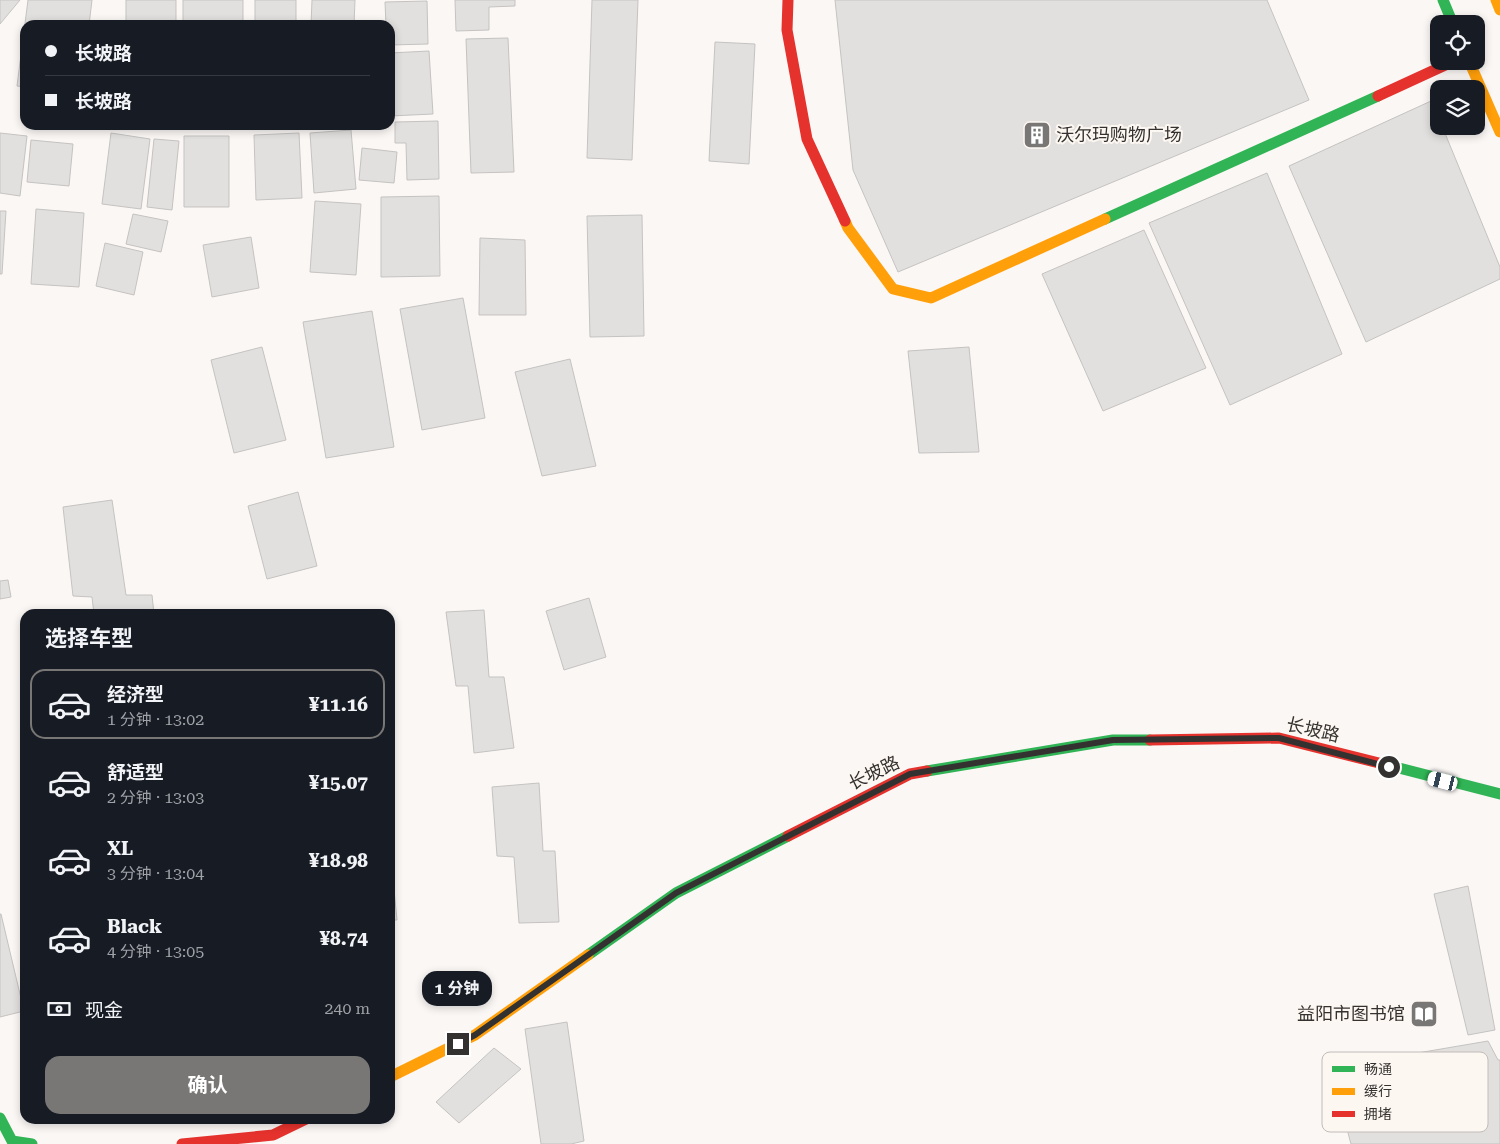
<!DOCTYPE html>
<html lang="zh">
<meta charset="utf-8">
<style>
body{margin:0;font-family:"Roboto Serif","Noto Sans SC",serif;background:#20242c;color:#f1f3f6;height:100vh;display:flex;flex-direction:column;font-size:19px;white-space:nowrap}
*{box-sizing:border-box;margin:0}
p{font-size:16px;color:#9ea1a6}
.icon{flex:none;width:28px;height:28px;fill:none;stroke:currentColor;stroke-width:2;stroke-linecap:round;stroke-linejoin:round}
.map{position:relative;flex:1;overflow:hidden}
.side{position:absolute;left:20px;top:609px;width:375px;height:515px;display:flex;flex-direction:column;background:#171b24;border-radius:15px;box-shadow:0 2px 8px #0003}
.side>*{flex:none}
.guide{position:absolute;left:20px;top:20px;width:375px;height:110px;border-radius:15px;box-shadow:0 2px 8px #0003;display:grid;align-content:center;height:110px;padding:0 25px;background:#171b24}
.buttons{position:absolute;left:1430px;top:15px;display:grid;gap:10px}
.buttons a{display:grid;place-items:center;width:55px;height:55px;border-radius:10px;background:#171b24;box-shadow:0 2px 8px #0003;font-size:25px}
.end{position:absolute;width:22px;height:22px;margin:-11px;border:6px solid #343230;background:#fff;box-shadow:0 0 0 2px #fff}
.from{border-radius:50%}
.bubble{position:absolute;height:35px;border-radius:15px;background:#171b24;box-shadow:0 2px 8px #0003;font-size:16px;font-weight:700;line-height:35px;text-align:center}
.car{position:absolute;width:15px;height:30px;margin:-15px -8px;border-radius:6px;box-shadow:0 0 4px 1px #0007;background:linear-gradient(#fff 24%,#345 0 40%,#fff 0 76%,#345 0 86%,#fff 0)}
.guide b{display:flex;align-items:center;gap:18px;height:48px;font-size:19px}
.guide b+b{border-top:1px solid #363941}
.guide i{width:12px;height:12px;background:#f1f3f6}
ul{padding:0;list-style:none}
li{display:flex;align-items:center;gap:15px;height:70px;margin:0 10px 8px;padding:0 15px;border:2px solid transparent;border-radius:15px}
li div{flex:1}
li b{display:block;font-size:19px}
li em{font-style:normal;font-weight:700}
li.selected{border-color:#797775}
li>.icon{width:45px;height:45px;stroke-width:1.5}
h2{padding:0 25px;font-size:22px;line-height:60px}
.pay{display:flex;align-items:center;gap:12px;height:55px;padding:0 25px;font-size:19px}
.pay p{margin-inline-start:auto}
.action{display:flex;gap:10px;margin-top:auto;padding:10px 25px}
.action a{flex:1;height:58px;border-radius:15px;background:#797775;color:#fff;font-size:20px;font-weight:700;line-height:58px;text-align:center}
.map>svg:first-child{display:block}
.building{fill:#e2e0de;stroke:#c5c3c1}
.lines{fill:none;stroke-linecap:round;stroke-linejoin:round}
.fast{stroke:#30b455;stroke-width:11}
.slow{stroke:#ff9f0a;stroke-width:11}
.jam{stroke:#e5322d;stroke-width:11}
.route{stroke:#343230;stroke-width:6}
.labels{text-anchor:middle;stroke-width:4;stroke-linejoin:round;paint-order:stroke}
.poi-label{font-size:18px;fill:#343230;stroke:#fdf7f2;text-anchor:start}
.street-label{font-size:18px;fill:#343230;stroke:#fdf7f2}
.key{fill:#fdf7f2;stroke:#c1bcb8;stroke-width:1}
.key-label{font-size:14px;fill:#343230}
</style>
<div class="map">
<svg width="1500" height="1144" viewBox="0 0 1500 1144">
<rect width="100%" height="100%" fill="#faf7f5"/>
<!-- building -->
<path class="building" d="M0,0H20L0,24Z
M28,0H92L89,25H25V87L17,86Z
M126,0H176V25H126Z
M183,0H243V22L183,23Z
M255,0H296V22H255Z
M312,0H355L354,25H311Z
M455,0H515V6L489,7V30L456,31Z
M592,0H638L632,160L587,158Z
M835,0H1267L1309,100L898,272L853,170Z
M427,1L428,44L390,45V25H386L385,2Z
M508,38L514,172L471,173L466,39Z
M715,42L755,44L749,164L709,161Z
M429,51L433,114L390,116V53Z
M1431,101L1439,119V126H1442L1500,267V279L1366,342L1289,166Z
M438,121L439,179L407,180L406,143H395V122Z
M351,130L356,189L314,193L310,133Z
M0,133L27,136L20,196L0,193Z
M111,133L150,139L141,209L102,204Z
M299,133L302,198L256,200L254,135Z
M184,136H229V207H184Z
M154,139L179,141L172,210L147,207Z
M31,140L73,144L69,186L27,182Z
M362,148L397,152L394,183L359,180Z
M1267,173L1342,354L1230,405L1149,223Z
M439,196L440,276L381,277V197Z
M315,201L361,204L356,275L310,272Z
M36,209L84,213L79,287L31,284Z
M0,211H6L2,274H0Z
M133,214L168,221L161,252L126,244Z
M642,215L644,336L590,337L587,216Z
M1144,230L1206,368L1103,411L1042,274Z
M251,237L259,288L212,297L203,245Z
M480,238L525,240L526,315H479Z
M105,243L143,252L134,295L96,286Z
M463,298L485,418L422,430L400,309Z
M372,311L394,447L326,458L303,322Z
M262,347L286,440L234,453L211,360Z
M969,347L979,452L919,453L908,351Z
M570,359L596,466L542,476L515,372Z
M298,492L317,566L267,579L248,506Z
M112,500L126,595H152L154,614H94L92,597L73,596L63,507Z
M8,580L11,597L0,599V581Z
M589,598L606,657L564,670L546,611Z
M484,610L489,677H504L514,748L474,753L468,686H456L446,612Z
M24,691H25V871H24Z
M539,783L543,851H555L559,922L519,923L514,857L497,856L492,787Z
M390,849L397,920H390Z
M1468,886L1495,1030L1468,1035L1434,894Z
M1,914L24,1011L0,1017V914Z
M567,1022L584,1141L571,1144H541L525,1029Z
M1488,1041L1498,1060H1500V1144H1351L1336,1088L1347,1065Z
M494,1048L521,1069L459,1123L436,1102Z"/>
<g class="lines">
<!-- fast -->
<path class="fast" d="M1443,0L1453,24
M1105,219L1378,96
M1391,766L1500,794
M927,771L1113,740H1150
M588,955L676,893L788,836
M0,1118L12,1141L32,1144"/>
<!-- slow -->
<path class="slow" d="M1496,0L1500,10
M1469,61L1500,132
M845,221L848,228L893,289L931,298L1105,219
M390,1077L475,1035L588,955"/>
<!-- jam -->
<path class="jam" d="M788,0L787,30L807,139L845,221
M1378,96L1454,61
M1150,740L1279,738L1391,766
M788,836L910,774L927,771
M182,1144L273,1135L306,1119"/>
</g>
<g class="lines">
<!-- route -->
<path class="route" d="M458,1044L475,1035L676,893L910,774L1113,740L1279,738L1389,767"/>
</g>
<!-- icons -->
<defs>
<g id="building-square" transform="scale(1.4375)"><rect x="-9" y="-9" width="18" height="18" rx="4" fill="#797775" stroke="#fdf7f2"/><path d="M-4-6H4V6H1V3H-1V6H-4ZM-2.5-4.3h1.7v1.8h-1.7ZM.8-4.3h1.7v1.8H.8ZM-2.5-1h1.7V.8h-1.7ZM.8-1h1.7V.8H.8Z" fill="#fff"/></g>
<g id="library-square" transform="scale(1.4375)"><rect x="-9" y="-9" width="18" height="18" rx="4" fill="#797775" stroke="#fdf7f2"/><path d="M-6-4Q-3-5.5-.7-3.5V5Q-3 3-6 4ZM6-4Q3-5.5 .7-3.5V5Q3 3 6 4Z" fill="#fff"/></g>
</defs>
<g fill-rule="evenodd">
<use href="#building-square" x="1037" y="135"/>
<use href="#library-square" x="1424" y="1014"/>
</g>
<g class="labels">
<!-- poi labels -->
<g class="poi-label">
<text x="1056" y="141">沃尔玛购物广场</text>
<text x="1405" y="1020" text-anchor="end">益阳市图书馆</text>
</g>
<!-- street labels -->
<g class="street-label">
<text transform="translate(1313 730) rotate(13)" y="6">长坡路</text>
<text transform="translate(874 773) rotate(-26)" y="6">长坡路</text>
</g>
</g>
<!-- legend -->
<rect x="1322" y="1052" width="166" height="80" rx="8" class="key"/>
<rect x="1332" y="1066" width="23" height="6" fill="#30b455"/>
<rect x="1332" y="1088" width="23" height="7" fill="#ff9f0a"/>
<rect x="1332" y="1111" width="23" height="6" fill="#e5322d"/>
<g class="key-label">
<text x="1364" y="1074">畅通</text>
<text x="1364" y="1096">缓行</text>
<text x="1364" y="1119">拥堵</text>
</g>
</svg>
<div class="buttons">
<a><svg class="icon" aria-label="locate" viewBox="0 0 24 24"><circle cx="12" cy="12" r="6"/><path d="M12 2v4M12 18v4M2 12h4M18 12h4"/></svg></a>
<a><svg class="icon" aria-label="layers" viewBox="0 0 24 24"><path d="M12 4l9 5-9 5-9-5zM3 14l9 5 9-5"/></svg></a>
</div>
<i class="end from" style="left:1389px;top:767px"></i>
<i class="end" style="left:458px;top:1044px"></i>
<div class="bubble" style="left:422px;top:971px;width:70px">1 分钟</div>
<i class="car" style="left:1443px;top:781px;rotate:284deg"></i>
<div class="guide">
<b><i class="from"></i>长坡路</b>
<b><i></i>长坡路</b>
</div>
<section class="side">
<h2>选择车型</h2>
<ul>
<li class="selected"><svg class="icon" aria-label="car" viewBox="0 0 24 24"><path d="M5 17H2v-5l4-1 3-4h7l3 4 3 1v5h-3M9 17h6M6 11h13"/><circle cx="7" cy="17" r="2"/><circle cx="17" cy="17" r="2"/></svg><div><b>经济型</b><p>1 分钟 · 13:02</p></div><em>¥11.16</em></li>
<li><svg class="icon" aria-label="car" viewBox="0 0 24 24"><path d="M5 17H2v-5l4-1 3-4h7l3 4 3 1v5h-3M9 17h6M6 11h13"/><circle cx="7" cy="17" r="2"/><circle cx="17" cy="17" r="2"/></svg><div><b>舒适型</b><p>2 分钟 · 13:03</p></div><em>¥15.07</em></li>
<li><svg class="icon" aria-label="car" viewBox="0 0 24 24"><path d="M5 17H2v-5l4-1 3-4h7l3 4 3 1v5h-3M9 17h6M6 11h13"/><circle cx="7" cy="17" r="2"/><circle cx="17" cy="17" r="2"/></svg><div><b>XL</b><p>3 分钟 · 13:04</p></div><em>¥18.98</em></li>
<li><svg class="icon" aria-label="car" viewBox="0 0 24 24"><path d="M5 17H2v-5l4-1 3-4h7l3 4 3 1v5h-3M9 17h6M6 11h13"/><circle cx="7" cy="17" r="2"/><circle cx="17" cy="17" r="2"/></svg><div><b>Black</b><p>4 分钟 · 13:05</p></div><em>¥8.74</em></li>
</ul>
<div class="pay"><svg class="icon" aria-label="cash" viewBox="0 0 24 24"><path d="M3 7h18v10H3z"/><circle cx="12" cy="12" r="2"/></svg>现金<p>240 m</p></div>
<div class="action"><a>确认</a></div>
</section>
</div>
